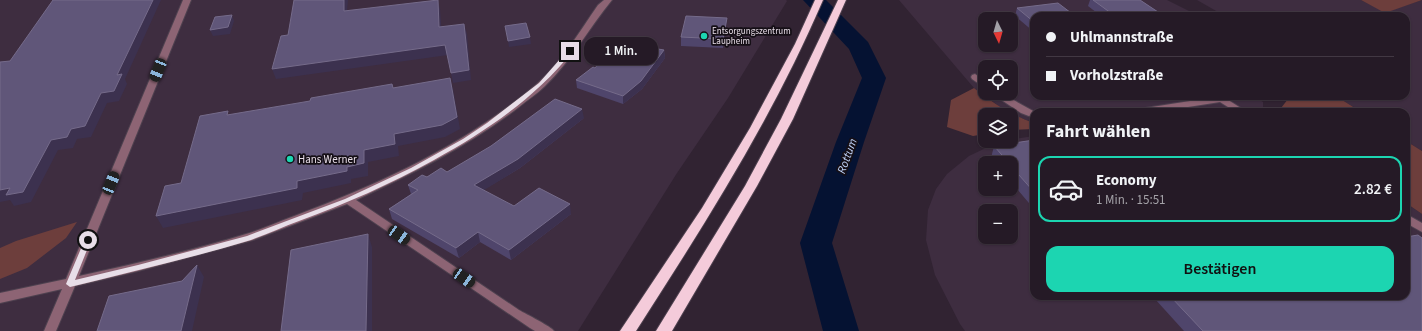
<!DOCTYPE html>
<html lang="de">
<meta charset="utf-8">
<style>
body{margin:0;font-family:"Source Sans 3",sans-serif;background:#312732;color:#f1f3f6;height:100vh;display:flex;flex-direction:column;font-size:15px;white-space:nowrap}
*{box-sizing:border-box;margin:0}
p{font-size:13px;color:#a3a1a7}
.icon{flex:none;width:22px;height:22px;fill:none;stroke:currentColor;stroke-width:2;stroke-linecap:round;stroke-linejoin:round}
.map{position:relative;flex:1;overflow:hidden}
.drawer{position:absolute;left:1030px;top:108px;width:380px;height:192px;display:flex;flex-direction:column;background:#251a26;border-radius:12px;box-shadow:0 1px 3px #0004,0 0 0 1px #423843}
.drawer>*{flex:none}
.banner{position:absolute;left:1030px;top:12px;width:380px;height:88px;border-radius:12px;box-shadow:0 1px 3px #0004,0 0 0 1px #423843;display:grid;align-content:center;height:88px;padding:0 16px;background:#251a26}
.needle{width:26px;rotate:175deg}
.tools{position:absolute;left:978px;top:12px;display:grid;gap:8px}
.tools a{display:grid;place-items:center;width:40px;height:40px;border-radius:8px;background:#251a26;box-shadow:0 1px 3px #0004,0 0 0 1px #423843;font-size:20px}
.end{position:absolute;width:18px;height:18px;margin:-9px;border:5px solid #e8dee8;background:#111;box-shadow:0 0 0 2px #111}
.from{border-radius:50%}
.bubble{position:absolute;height:28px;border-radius:12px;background:#251a26;box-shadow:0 1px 3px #0004,0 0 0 1px #423843;font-size:13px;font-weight:600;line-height:28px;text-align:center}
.car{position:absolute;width:12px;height:24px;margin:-12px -6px;border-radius:5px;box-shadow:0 0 3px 1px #0007;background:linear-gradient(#222 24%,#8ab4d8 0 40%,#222 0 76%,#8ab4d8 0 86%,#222 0)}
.banner b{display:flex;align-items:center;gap:14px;height:38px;font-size:15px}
.banner b+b{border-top:1px solid #423843}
.banner i{width:10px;height:10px;background:#f1f3f6}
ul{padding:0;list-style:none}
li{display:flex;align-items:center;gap:12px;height:66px;margin:0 8px 6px;padding:0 8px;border:2px solid transparent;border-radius:12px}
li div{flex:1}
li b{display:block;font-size:15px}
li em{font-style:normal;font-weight:600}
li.selected{border-color:#1cd5b1}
li>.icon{width:36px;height:36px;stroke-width:1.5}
h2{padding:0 16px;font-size:18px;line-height:48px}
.cta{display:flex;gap:8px;margin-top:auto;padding:8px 16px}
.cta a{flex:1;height:46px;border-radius:12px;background:#1cd5b1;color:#111;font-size:16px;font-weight:600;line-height:46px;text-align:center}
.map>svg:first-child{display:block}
.built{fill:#3e2d40;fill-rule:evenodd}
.green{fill:#6d3e3c}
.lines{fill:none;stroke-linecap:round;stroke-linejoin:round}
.river{fill:#051232;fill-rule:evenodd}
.minor-casing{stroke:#4e414f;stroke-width:2}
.highway-casing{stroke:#4e414f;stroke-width:2}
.minor{fill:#8d6474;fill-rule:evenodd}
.highway{fill:#f4cbda;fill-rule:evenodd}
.wall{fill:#4f456b}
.shaded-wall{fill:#3c314f}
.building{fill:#605679;stroke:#756b8a}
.route{fill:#e8dee8}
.poi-dot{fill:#1cd5b1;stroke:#150f16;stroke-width:1.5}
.labels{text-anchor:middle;stroke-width:3.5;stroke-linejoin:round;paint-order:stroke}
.far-poi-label{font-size:9px;fill:#e8dee8;stroke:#150f16;text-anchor:start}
.poi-label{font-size:11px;fill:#e8dee8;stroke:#150f16;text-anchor:start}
.water-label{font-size:12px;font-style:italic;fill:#c2d5fc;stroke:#150f16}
</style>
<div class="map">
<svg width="1422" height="331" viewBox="0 0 1422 331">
<rect width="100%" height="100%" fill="#312332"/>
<!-- built -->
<path class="built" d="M0,0H786L787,1L728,98L677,173L578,331H0Z
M899,0H1167L1199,16H1034V96H1255L1263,102V110L1265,112H1034V123L1018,117L1000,107L974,88ZM985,19H1011V45H985ZM985,67H1011V93H985Z
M1197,0H1361L1385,12L1422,0V151L1406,141V112H1361L1336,96H1406V16H1225Z
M1034,136V296H1406V203L1422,214V331H965L960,324L935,275L926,240L928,210L936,189L947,174L969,156L990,146L1015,139ZM985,163H1011V189H985ZM985,211H1011V237H985Z"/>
<!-- green -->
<path class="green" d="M1361,0H1422L1385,13Z
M974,88C993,103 1011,115 1034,123V129L1011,130V115H985V134L973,136L947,127L951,100Z
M1300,96H1336L1361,112H1278L1288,99Z
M1406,141L1422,151V214L1406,203Z
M77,222L66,238L27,268L0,279V248L16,241Z"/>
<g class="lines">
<!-- river -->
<path class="river" d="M803,0H826L868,42L886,78L864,142L832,243L859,331H823L800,243L836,142L862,78L849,49Z"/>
<!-- minor casing -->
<g class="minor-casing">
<path id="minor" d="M183,0H191L79,276C134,264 191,251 246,234C263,229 280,221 297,215C382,183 467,144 537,84C562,62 579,32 598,5L604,0H612C589,28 571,61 545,86C537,94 527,100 519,107C469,146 413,173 356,200L519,310C526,314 552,327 554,331H535L530,328L347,204L253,240L138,271L75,286L56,331H44L62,289L0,303V293L66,279Z
M975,74L985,81V88L972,79L971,77L972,75Z
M991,93H1001L1035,112L1034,118L1021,113Z
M1222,96L1247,112H1236L1220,102L1156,112H1134L1139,109Z
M1406,214L1422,223V232L1406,223Z"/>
</g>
<!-- highway casing -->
<g class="highway-casing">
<path id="highway" d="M815,0H823C772,119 706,222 636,331H620L702,208L750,128L795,44Z
M838,0H846L793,119L757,186L672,331H656L745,186L781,119Z"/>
</g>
<!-- minor -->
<use href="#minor" class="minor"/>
<!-- highway -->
<use href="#highway" class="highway"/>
</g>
<!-- wall -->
<path class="wall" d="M1090,0H1140L1164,16H1101L1088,6Z
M1017,8L1034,16V32L1015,16Z
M727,18L726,26L723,48L681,46V37Z
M664,50L665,58L642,89L623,104L577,88L576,80L595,68Z
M584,118L520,168L483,190L514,206L571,214L511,260L480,242L459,258L392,219L389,209L411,194L408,185L427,177L447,172Z
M1034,140V209L1011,182V163H995L991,158L994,146Z
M1156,296H1406L1422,331H1184L1155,299Z"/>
<!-- shaded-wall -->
<path class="shaded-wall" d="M153,0H161L125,79L127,84L119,101L107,103L91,137L77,139L73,148L58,150L31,202L14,206L10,200L0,202V190L51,140L71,129L117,75Z
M344,0H348L346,21L344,11Z
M438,0L440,9L442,37L439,27Z
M232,15L234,21L230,34L213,36L210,30Z
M727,18L726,26L723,48V39Z
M464,24L467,34L471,80L453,83L451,73Z
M530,37L531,44L509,47L508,41Z
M445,45L448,55L276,79L272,69Z
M664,50L665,58L642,89L623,104V96Z
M450,78L453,89L460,129L445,137L398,146L399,156L368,162V176L351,179V183L303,193L302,200L163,228L156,216L297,181L347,167L364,150L394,134Z
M582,109L584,118L520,168L476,195L474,185Z
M570,204L571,214L511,260L509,250Z
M478,232L480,242L459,258L456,248Z
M368,234L372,247V331H366Z
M197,265L204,277L192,331H181Z"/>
<!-- building -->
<path class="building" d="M53,0H153L117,75L122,74L114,91L101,93L85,126L71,129L67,137L51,140L23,192L6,195L10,188L0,190V62L10,61Z
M294,0H344V11L438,0L439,27L464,24L469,70L451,73L445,45L272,69L281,36L288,35Z
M1093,0H1140L1164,16H1115Z
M1058,3L1075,16H1034V22L1017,8Z
M232,15L228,27L210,30L215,17Z
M686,16L727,18L723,39L681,37Z
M526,23L530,37L508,41L505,26Z
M617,42L664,50L641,81L623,96L576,80L593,67L595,68Z
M450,78L457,117L442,125L394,134L395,144L364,150V163L347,167V171L297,181V188L156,216L165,186L181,183L200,116L228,111L227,115L310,101L311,98L392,84L393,88Z
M555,99L582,109L518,159L474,185L514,206L539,188L570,204L509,250L478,232L456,248L389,209L418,190L408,185L422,175L427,177L441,168L447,172L491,146Z
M1034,140V192L1011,166V163H1009L994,146Z
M368,234L366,331H281L291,250Z
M1418,235L1422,238V331H1203L1170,296H1406V237Z
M197,265L181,331H97L109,296L182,281Z"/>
<!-- route -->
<path class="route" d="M568,50L573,51C535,98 487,131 434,160C391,184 345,204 299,221C283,227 267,234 251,240C192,258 130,272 70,287L66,284L85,239L88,238L91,240L75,280L138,265L247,236L345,199L411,168L463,139L487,123L539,83Z"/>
<!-- markers -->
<g class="poi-dot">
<circle cx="704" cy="36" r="4"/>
<circle cx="290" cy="159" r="4"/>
</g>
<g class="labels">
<!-- far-poi labels -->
<g class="far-poi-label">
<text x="712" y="34">Entsorgungszentrum<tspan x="712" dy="10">Laupheim</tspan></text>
</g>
<!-- poi labels -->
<g class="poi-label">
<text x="298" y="163">Hans Werner</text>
</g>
<!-- water labels -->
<g class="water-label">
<text transform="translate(847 156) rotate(-70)" y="4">Rottum</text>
</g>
</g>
</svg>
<div class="tools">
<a><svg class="needle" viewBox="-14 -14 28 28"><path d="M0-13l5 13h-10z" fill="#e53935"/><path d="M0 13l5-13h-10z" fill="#a3a1a7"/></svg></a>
<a><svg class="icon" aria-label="locate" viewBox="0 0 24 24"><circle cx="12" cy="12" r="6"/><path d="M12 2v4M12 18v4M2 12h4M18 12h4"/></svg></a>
<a><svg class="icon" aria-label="layers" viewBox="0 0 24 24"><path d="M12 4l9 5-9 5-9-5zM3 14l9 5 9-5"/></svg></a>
<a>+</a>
<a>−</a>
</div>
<i class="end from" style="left:88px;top:240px"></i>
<i class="end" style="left:570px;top:51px"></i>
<div class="bubble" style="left:584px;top:37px;width:74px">1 Min.</div>
<i class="car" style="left:158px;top:70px;rotate:202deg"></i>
<i class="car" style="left:111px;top:183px;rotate:22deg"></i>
<i class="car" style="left:399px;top:235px;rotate:124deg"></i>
<i class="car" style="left:464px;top:278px;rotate:124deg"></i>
<div class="banner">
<b><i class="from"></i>Uhlmannstraße</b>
<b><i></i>Vorholzstraße</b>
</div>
<section class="drawer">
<h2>Fahrt wählen</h2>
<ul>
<li class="selected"><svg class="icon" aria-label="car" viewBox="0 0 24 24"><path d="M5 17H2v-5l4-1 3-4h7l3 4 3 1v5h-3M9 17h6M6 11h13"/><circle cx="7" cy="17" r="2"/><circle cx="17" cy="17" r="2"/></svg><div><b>Economy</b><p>1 Min. · 15:51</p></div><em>2.82 €</em></li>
</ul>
<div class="cta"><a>Bestätigen</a></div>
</section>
</div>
